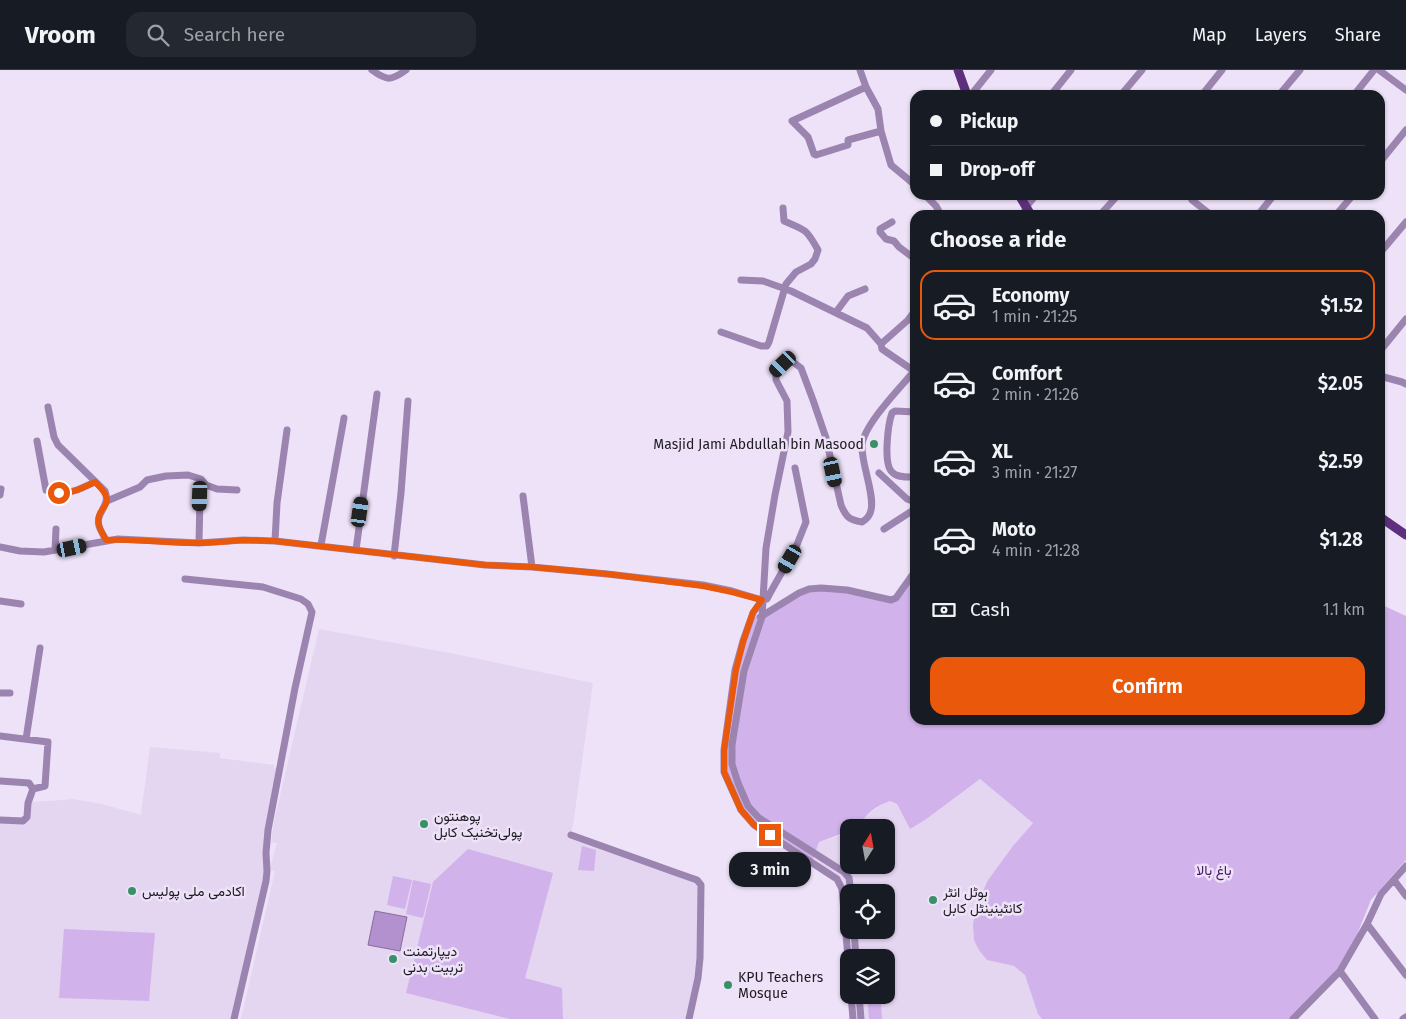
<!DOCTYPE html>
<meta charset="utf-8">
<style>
body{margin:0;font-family:"Fira Sans",Vazirmatn,sans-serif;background:#242831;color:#f1f3f6;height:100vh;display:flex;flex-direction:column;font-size:19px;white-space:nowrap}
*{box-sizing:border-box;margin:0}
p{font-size:16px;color:#9ea1a6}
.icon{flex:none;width:28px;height:28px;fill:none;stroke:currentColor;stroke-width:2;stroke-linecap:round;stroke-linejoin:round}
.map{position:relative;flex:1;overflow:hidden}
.side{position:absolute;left:910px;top:140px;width:475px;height:515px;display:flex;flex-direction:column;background:#171b24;border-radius:15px;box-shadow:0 1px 4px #0004}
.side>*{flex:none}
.hud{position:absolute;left:910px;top:20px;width:475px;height:110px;border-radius:15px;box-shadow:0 1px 4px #0004;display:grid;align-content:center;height:110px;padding:0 20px;background:#171b24}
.needle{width:32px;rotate:11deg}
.controls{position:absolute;left:840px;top:749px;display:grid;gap:10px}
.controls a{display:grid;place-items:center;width:55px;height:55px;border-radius:10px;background:#171b24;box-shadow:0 1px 4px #0004;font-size:25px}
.end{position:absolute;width:22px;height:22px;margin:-11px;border:6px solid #ea580c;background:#fff;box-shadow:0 0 0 2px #fff}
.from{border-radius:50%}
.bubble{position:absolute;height:35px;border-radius:15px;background:#171b24;box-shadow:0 1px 4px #0004;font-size:16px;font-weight:600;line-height:35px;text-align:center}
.car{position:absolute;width:15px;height:30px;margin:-15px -8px;border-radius:6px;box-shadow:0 0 4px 1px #0007;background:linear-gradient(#222 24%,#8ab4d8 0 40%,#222 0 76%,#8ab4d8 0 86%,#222 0)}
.hud b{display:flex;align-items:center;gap:18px;height:48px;font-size:19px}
.hud b+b{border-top:1px solid #363941}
.hud i{width:12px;height:12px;background:#f1f3f6}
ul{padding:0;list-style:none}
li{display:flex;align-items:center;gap:15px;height:70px;margin:0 10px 8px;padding:0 10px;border:2px solid transparent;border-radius:15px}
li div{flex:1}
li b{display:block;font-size:19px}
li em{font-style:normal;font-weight:600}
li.current{border-color:#ea580c}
li>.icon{width:45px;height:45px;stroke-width:1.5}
h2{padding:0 20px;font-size:22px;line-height:60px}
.pay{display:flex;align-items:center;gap:12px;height:55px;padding:0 20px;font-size:19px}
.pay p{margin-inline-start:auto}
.cta{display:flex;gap:10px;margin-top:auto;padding:10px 20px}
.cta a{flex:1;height:58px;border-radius:15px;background:#ea580c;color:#fff;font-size:20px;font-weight:600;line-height:58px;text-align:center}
header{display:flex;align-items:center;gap:30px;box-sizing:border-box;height:70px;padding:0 25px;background:#171b24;border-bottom:1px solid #363941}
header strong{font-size:24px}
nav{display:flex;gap:28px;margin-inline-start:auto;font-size:18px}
.search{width:350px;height:45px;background:#242831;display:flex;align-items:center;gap:12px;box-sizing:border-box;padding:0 18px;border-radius:15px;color:#9ea1a6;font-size:19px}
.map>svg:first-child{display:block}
.built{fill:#e4d5f1;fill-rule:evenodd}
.green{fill:#d1b2eb}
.water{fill:#b391ce;stroke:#866d9a}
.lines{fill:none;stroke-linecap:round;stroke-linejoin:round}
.minor{stroke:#9c84b0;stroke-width:7}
.major{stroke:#5e2f7e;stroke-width:9}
.route{stroke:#ea580c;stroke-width:6}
.poi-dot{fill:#389166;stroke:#ede2f7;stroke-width:2}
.labels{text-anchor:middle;stroke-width:5;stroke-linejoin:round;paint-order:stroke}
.poi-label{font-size:14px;fill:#1e1a21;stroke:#ede2f7;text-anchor:start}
.park-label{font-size:14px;fill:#451861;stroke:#ede2f7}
</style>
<header>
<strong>Vroom</strong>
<div class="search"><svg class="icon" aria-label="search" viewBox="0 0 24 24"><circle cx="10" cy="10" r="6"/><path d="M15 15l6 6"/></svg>Search here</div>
<nav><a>Map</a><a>Layers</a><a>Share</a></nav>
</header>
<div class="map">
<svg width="1406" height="949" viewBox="0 0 1406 949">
<rect width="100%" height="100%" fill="#ede2f7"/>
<!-- built -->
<path class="built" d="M319,559L455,584L593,613L573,755L570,767L695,811L700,817L699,894L686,949H241L275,801L271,800L270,797L277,773L271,772L274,752Z
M150,677L220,683V688L274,695V698L280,699L268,760L267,801L234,949H0V750L23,751L32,732L63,730L72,729L102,734L141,745Z
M980,709L1033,753L1013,776L988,810L976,837L991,891L1014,896L1025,905L1038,944L1042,949H853L851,925H886V888H849L842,819L837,809L812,792L819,772L839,766L849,761V795H886V758L857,757L860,756L863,748L884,733L890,731L897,734L910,759L925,750ZM849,822H886V860H849Z"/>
<!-- green -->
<path class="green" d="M915,503V650H1380V534L1406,546V790L1371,830L1352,877L1340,896L1290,949H1042L1038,944L1025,905L1014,896L987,890L979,880L974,870L973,854L976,837L988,810L1013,776L1033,753L980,709L925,750L910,759L897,734L890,731C878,735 865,743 860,756L857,757L849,758V761L819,772L812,792L754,755L741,740L724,702L735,600L751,548L762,547L799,523L821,518L891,530Z
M582,776L596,780L594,801L578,800Z
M468,779L553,803L525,908L562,918L563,949H510L406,923L433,812Z
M393,806L412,810L405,839L387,835Z
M413,810L431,814L423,848L406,844Z
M64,859L155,863L149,931L59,928Z
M867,925H878L881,932L882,949H869Z"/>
<!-- water -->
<path class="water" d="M375,841L407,847L400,881L368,875Z"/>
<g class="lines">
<!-- minor -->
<path class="minor" d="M372,0C387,11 391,11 406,0
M860,0L866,17L878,39L881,61L891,95L915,115
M1379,0L1406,20
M866,17L792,51L808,67L814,84L816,85L848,75V70L881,61
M971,25L991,0
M1051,25L1071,0
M1121,25L1142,0
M1202,25L1222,0
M1279,25L1300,0
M1354,25L1374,0
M1380,92L1406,60
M925,125L936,136L941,145
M1196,125L1192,130L1211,145
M1023,145L1026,137L1036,125
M1100,145L1118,125
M1258,145L1274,125
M1336,145L1353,125
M892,152L880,159V162L886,169L894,171L899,177L915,189
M1380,183L1406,152
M741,210L763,211L791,221L867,258L881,274
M836,242L848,226L865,219
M721,262L761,276H767L769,272L786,214L796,202L811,194L815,189L818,180C806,158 805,160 784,151L783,138
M1380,281L1406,249
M914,301L882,279L881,274L908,250L915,241
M1380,306L1402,312L1406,314
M48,337L54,367L58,375L105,421C111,436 95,443 99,456C100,460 104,466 106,470
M915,342L895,341L892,343C888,354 883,394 892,402C897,408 908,407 915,407
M37,371L46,420L57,418L59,423C71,424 84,417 95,412
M795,398L806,452L796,477L769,525L767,529L762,530L753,543L743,571L735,600L724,680V702L741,740L754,755L837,809L842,819L849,899
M879,403L907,429L915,432
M0,425L1,419
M523,426L532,497
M107,431L140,417L147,410L166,406L188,405L201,409L206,415L217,419L237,420
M884,459L915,439
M275,471L277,433L287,360
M199,473L200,426L201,419L206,415
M321,475L344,348
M0,477L20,481L44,482L118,469L199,473L243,470L275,471L485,495L532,497L607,504L703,515L732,521L762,530
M55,480L56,459
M356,480L377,324
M394,486L401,423L408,331
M185,509L263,517L301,529L308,534L312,542L295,618L268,760L266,783L267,801L266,811L234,949
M0,531L21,534
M760,547L799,523L809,519L821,518L847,520L891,530L896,528L913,504L915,503
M0,623H10
M0,666L48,672L45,716L33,719
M26,669L40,578
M0,711L29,713L33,719
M0,750L23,751L27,747L28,733L33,719
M571,765L677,803L697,810L701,815L700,888L698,908L689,949
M1394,810L1406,826
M851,822L849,808L844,802L759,748L748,736L738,713L732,694V675L744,601L762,547L766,478L775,425L788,362L787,331L776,310V301L783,294L793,292L801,298L813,330L826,368L841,435C846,447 849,450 862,452C867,449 870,446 871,440C875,425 861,393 862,375C864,354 901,317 915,300
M1367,854L1406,905
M854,860L856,888
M1340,901L1375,949
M851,925L853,949
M859,925L861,949
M1293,949L1340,901L1367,854L1381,824L1406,796
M1403,949L1406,947"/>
<!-- major -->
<path class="major" d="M958,0L967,25
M1019,125L1031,145
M1380,447L1406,465"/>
</g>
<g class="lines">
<!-- route -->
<path class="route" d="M59,423C71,424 84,417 95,412C122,438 94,434 99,455C100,460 104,466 106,470C137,468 167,474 198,473C213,473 229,471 244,470C254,470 265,471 275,471L485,495L532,497L608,504L703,516L732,522L762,530L753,542L743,572L736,600L724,680V702L741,740L754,755L770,765"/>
</g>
<!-- markers -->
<g class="poi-dot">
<circle cx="874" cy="374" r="5"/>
<circle cx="424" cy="754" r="5"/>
<circle cx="132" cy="821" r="5"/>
<circle cx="933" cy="830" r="5"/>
<circle cx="393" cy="889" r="5"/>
<circle cx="728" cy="915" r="5"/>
</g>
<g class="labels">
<!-- poi labels -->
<g class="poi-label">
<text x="864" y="379" text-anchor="end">Masjid Jami Abdullah bin Masood</text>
<text x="434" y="751">پوهنتون<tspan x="434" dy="16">پولی‌تخنیک کابل</tspan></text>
<text x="142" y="826">اکادمی ملی پولیس</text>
<text x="943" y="827">ہوٹل انٹر<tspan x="943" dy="16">کانٹینینٹل کابل</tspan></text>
<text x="403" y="886">دیپارتمنت<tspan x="403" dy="16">تربیت بدنی</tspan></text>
<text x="738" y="912">KPU Teachers<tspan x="738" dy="16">Mosque</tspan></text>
</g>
<!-- park labels -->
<g class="park-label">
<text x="1214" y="805">باغ بالا</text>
</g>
</g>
</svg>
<div class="controls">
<a><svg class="needle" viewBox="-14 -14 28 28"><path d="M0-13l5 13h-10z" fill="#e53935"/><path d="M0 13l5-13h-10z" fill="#9ea1a6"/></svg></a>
<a><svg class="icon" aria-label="locate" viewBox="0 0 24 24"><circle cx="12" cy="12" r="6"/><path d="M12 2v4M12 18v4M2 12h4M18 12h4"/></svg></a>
<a><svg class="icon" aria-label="layers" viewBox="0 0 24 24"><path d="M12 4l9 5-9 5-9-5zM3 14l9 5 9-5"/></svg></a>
</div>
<i class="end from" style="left:59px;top:423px"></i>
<i class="end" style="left:770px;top:765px"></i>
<div class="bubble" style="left:729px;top:782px;width:82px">3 min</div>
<i class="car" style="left:783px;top:294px;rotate:226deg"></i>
<i class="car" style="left:833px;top:402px;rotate:168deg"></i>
<i class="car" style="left:200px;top:426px;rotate:182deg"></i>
<i class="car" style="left:360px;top:442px;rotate:8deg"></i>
<i class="car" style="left:72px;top:478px;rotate:78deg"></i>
<i class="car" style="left:790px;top:489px;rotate:210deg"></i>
<div class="hud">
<b><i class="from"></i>Pickup</b>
<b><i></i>Drop-off</b>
</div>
<section class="side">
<h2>Choose a ride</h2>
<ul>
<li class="current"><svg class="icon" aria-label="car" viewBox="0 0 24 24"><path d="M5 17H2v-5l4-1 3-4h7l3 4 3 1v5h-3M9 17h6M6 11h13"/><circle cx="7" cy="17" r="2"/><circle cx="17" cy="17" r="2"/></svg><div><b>Economy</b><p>1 min · 21:25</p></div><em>$1.52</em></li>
<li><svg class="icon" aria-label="car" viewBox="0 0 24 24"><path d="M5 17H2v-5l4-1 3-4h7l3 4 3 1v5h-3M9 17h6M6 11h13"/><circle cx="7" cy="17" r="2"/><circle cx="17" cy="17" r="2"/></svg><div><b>Comfort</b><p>2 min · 21:26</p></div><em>$2.05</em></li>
<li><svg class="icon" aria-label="car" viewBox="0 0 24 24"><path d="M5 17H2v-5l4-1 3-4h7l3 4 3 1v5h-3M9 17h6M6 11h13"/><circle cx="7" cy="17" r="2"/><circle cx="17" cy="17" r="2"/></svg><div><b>XL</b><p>3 min · 21:27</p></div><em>$2.59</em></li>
<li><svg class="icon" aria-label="car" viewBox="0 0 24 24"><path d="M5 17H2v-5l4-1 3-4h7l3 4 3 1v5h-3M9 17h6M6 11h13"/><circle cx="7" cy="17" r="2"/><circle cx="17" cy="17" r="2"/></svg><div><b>Moto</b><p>4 min · 21:28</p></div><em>$1.28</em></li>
</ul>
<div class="pay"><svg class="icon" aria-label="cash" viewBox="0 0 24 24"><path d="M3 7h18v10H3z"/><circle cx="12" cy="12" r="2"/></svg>Cash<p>1.1 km</p></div>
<div class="cta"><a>Confirm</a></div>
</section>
</div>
